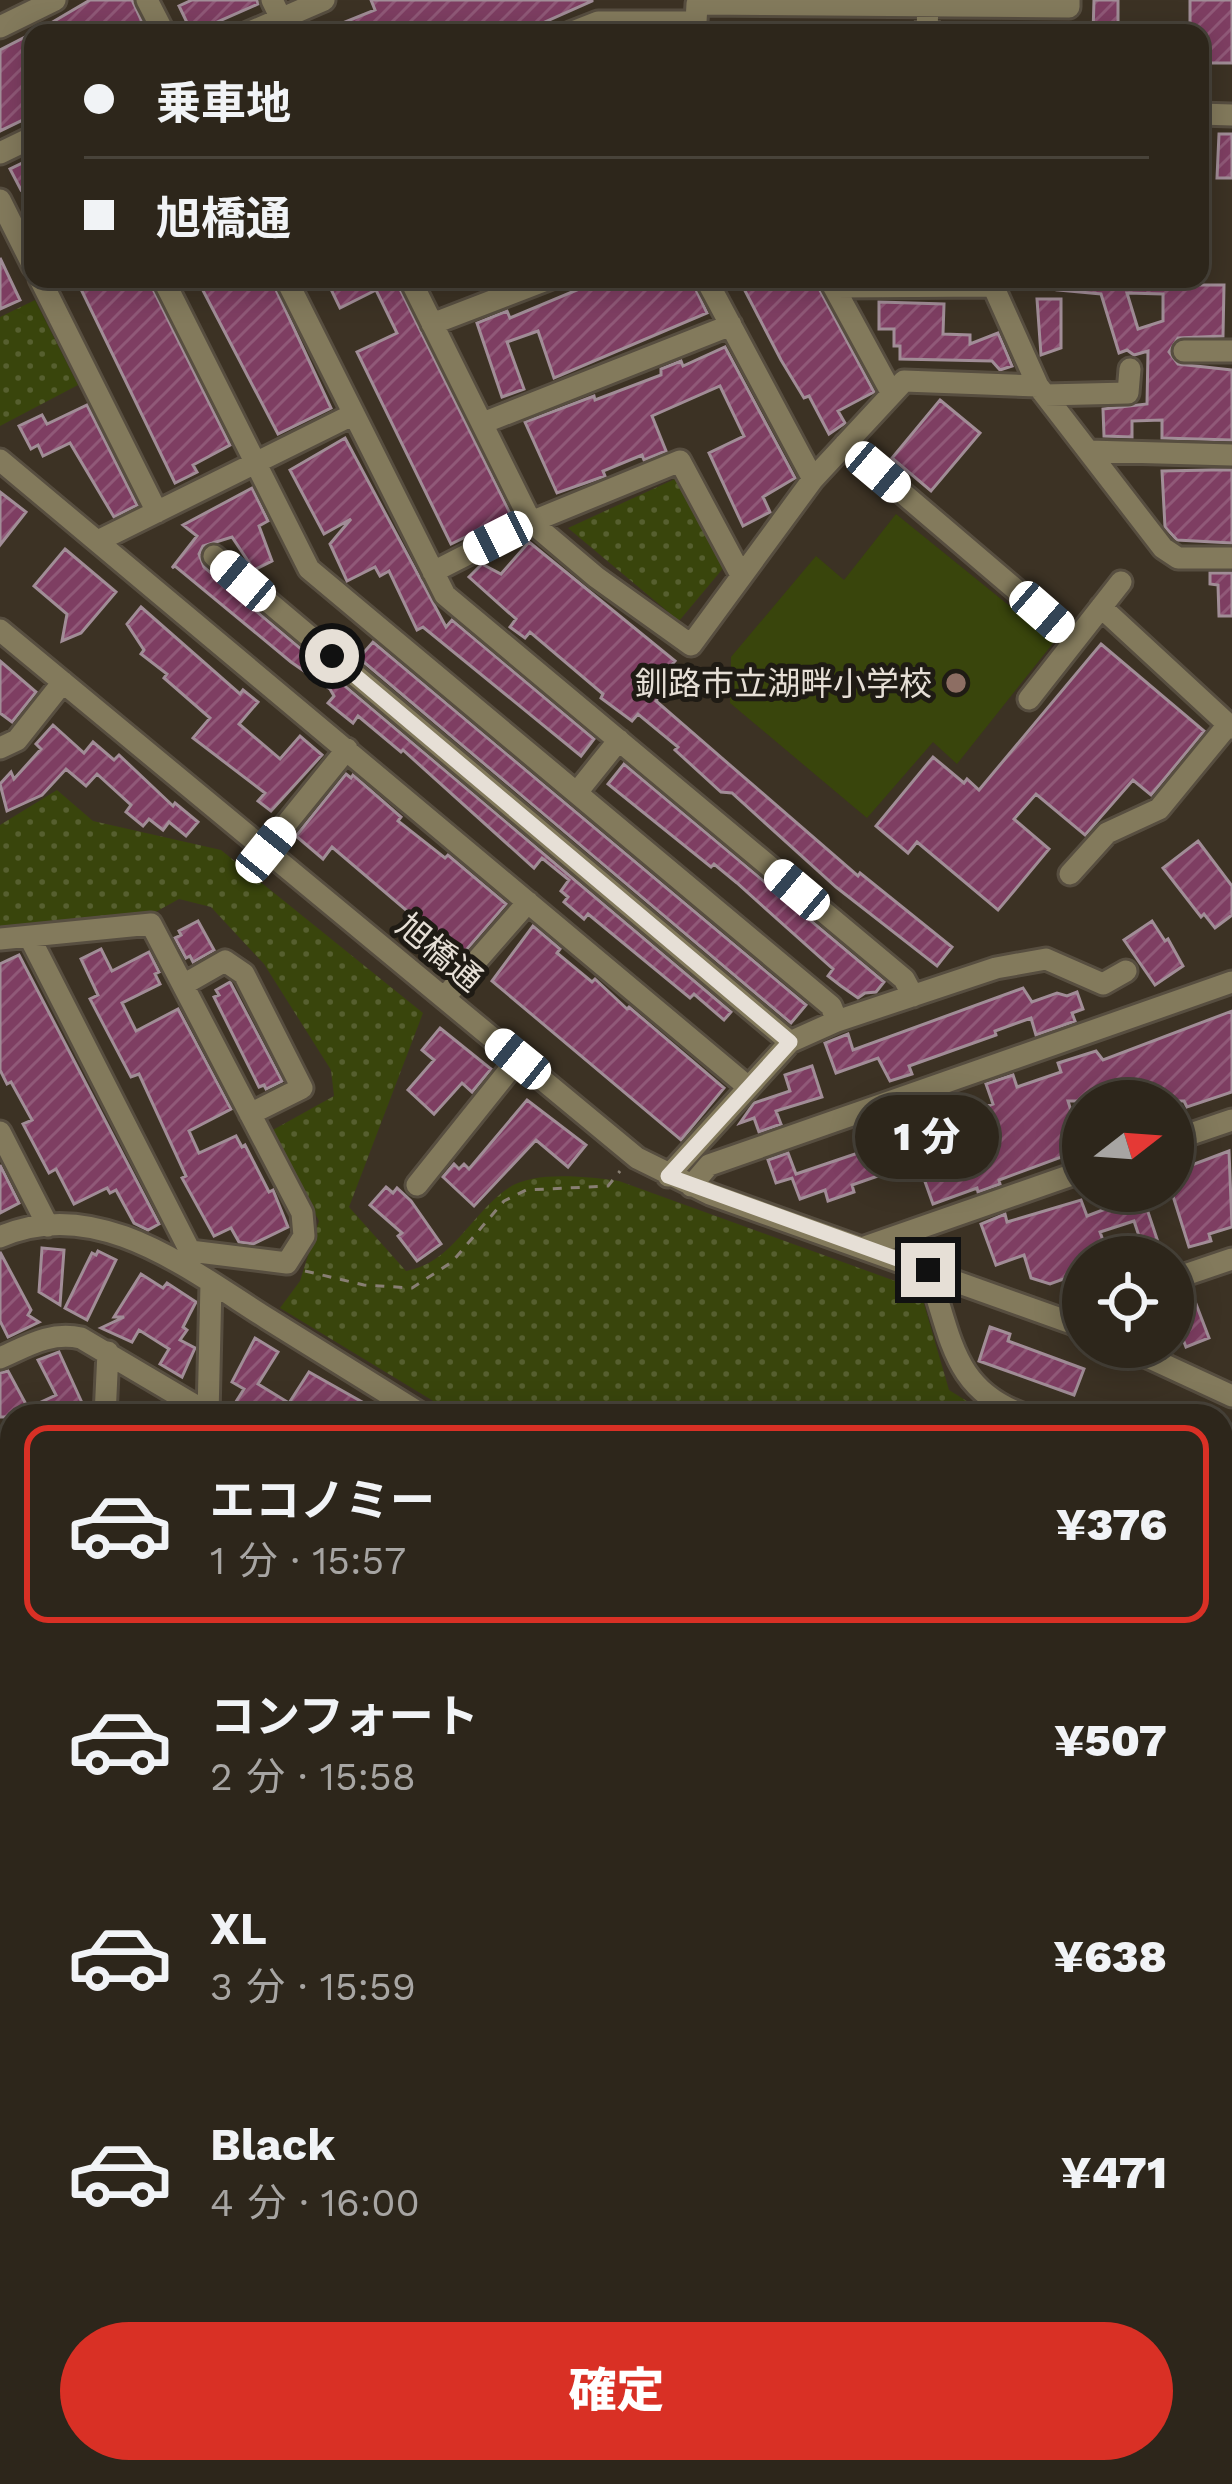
<!DOCTYPE html>
<html lang="ja">
<meta charset="utf-8">
<style>
body{margin:0;font-family:"Work Sans","Noto Sans JP",sans-serif;background:#393228;color:#f1f3f6;height:100vh;display:flex;flex-direction:column;font-size:45px;white-space:nowrap}
*{box-sizing:border-box;margin:0}
p{font-size:39px;color:#a7a5a3}
.icon{flex:none;width:66px;height:66px;fill:none;stroke:currentColor;stroke-width:2;stroke-linecap:round;stroke-linejoin:round}
.map{position:relative;flex:1;overflow:hidden}
.drawer{position:absolute;left:0px;top:1404px;width:1233px;height:1080px;display:flex;flex-direction:column;background:#2d261b;border-radius:36px 36px 0 0;box-shadow:0 6px 30px #0003,0 0 0 3px #48433a}
.drawer>*{flex:none}
.guide{position:absolute;left:24px;top:24px;width:1185px;height:264px;border-radius:24px;box-shadow:0 6px 30px #0003,0 0 0 3px #48433a;display:grid;align-content:center;height:264px;padding:0 60px;background:#2d261b}
.needle{width:78px;rotate:73deg}
.buttons{position:absolute;left:1062px;top:1080px;display:grid;gap:24px}
.buttons a{display:grid;place-items:center;width:132px;height:132px;border-radius:50%;background:#2d261b;box-shadow:0 6px 30px #0003,0 0 0 3px #48433a;font-size:60px}
.end{position:absolute;width:54px;height:54px;margin:-27px;border:15px solid #e6dfd6;background:#111;box-shadow:0 0 0 6px #111}
.from{border-radius:50%}
.bubble{position:absolute;height:84px;border-radius:42px;background:#2d261b;box-shadow:0 6px 30px #0003,0 0 0 3px #48433a;font-size:39px;font-weight:800;line-height:84px;text-align:center}
.car{position:absolute;width:36px;height:72px;margin:-36px -18px;border-radius:15px;box-shadow:0 0 9px 3px #0007;background:linear-gradient(#fff 24%,#345 0 40%,#fff 0 76%,#345 0 86%,#fff 0)}
.guide b{display:flex;align-items:center;gap:42px;height:114px;font-size:45px}
.guide b+b{border-top:3px solid #48433a}
.guide i{width:30px;height:30px;background:#f1f3f6}
ul{padding:21px 0 0;list-style:none}
li{display:flex;align-items:center;gap:36px;height:198px;margin:0 24px 18px;padding:0 36px;border:6px solid transparent;border-radius:24px}
li div{flex:1}
li b{display:block;font-size:45px}
li em{font-style:normal;font-weight:800}
li.active{border-color:#d93025}
li>.icon{width:108px;height:108px;stroke-width:1.5}
.cta{display:flex;gap:24px;margin-top:auto;padding:24px 60px}
.cta a{flex:1;height:138px;border-radius:72px;background:#d93025;color:#fff;font-size:48px;font-weight:800;line-height:138px;text-align:center}
.map>svg:first-child{display:block}
.green{fill:url(#green-dots)}
.pitch{fill:#39450c}
.building{fill:url(#building-hatch);stroke:#a18d97;stroke-width:3;fill-rule:evenodd}
.lines{fill:none;stroke-linecap:round;stroke-linejoin:round}
.minor-casing{stroke:#574e40;stroke-width:27}
.major-casing{stroke:#574e40;stroke-width:30}
.path{stroke:#887f73;stroke-width:3;stroke-dasharray:9 9;stroke-linecap:butt}
.minor{stroke:#837a5c;stroke-width:21}
.major{stroke:#d2bf80;stroke-width:24}
.route{stroke:#e6dfd6;stroke-width:15}
.education-dot{fill:#8d6e63;stroke:#1f1b14;stroke-width:4.5}
.labels{text-anchor:middle;stroke-width:10;stroke-linejoin:round;paint-order:stroke}
.poi-label{font-size:33px;fill:#e6dfd6;stroke:#1f1b14;text-anchor:end}
.street-label{font-size:33px;fill:#e6dfd6;stroke:#1f1b14}
</style>
<div class="map">
<svg width="1232" height="2484" viewBox="0 0 1232 2484">
<defs>
<pattern id="green-dots" width="8" height="8" patternUnits="userSpaceOnUse" patternTransform="scale(3)"><rect width="8" height="8" fill="#39450c"/><path d="M2 2h.1M6 6h.1" fill="none" stroke="#565f2f" stroke-width="1.8" stroke-linecap="round"/></pattern>
<pattern id="building-hatch" width="6" height="6" patternUnits="userSpaceOnUse" patternTransform="scale(3)"><rect width="6" height="6" fill="#7e3e62"/><path d="M-1 1l2-2M0 6l6-6M5 7l2-2" fill="none" stroke="#905978"/></pattern>
</defs>
<rect width="100%" height="100%" fill="#3c3224"/>
<!-- green -->
<path class="green" d="M35,300L78,385L0,426V317Z
M677,478L725,566L679,621L568,528Z
M57,790L93,821L221,850L423,1013L349,1207L406,1271C452,1263 470,1215 507,1189C533,1170 588,1177 619,1181L920,1290L949,1390L991,1416H458L280,1308L300,1281L319,1221L271,1131L334,1096L331,1070L264,964L211,907L179,899L152,914L0,926V825Z
M0,1885L12,1886V2041L0,2035Z"/>
<!-- pitch -->
<path class="pitch" d="M896,514L1054,642L957,764L933,742L867,818L730,703L731,657L816,556L844,580Z"/>
<!-- building -->
<path class="building" d="M90,0H132L147,33H34Z
M192,0H257L258,4L192,33L179,6Z
M371,0H592V1L520,33H318L375,10Z
M1094,0H1118V33H1093Z
M1190,0H1232V63H1200V33H1190Z
M33,33V115L0,131V50Z
M1219,134H1232V178H1217Z
M33,158V184L21,190L10,169Z
M0,258L20,300L0,309Z
M76,279H148L230,445L193,465L197,472L175,483Z
M197,279H271L331,408L278,434Z
M326,279H395L511,515L451,544L357,352L397,333L376,290L340,308Z
M603,279H691L707,313L554,378L538,331L507,342L524,389L502,397L477,323L507,311L510,318Z
M754,279H814L874,392L838,411L845,423L829,434L809,396L804,398L781,360L742,285Z
M1058,279H1193V285H1224L1223,336L1178,338L1169,352L1178,364L1232,370V440L1162,438V420L1132,421V437L1104,436L1103,409L1147,404L1148,351L1134,355L1127,350L1119,353L1101,294L1057,290ZM1127,293L1163,294V321L1138,329Z
M1037,299H1061V348L1041,355Z
M879,302L944,304L943,334L970,335V344L998,333L1012,366L1000,370L992,361L900,359V346H894V329H879Z
M725,347L795,478L763,497L770,512L743,526L709,453L744,436L720,386L652,416L666,451L644,460L642,455L603,471L605,476L557,493L525,422L594,396L595,400L661,375V369L681,361L683,366Z
M940,400L980,433L931,491L892,458Z
M87,405L137,505L114,517L70,443L43,456L38,445L31,449L19,426L42,415L47,424Z
M345,438L446,627L452,620L594,739L581,756L423,627L417,630L389,571L380,576L375,567L347,581L330,544L351,519L324,534L290,470Z
M1211,470H1232V543L1177,540L1165,527L1162,471Z
M252,488L268,521L259,526L272,561L254,570L232,537L203,546L199,554L204,567L731,1012L724,1020L694,994L690,998L588,914L584,919L564,902L568,897L561,891L569,880L542,858L534,868L403,750L401,752L358,716L353,723L328,703L334,696L330,689L291,662L175,566L172,568L197,536L183,525Z
M0,492L26,512L0,545Z
M529,542L675,661L667,670L675,676L656,701L858,876L860,873L952,947L937,966L836,887L732,793L721,792L675,750L678,747L638,714L632,721L601,698L603,694L530,632L525,638L510,627L516,619L469,577L482,564L501,574Z
M65,549L116,592L81,633L62,641L67,614L34,586Z
M1210,573H1232V616H1219L1218,585L1210,584Z
M141,607L240,694L243,690L258,702L239,724L280,759L300,736L322,755L271,811L258,801L265,793L193,738L210,718L164,678L167,674L141,654L144,650L127,624Z
M373,642L806,1005L791,1023L359,658Z
M1101,644L1204,731L1151,795L1133,780L1085,835L1036,794L1014,819L1049,849L998,910L917,842L908,853L876,826L933,757L964,783L967,779L979,790Z
M0,661L36,692L12,722L0,713Z
M53,725L84,753L93,742L114,760L119,755L173,806L175,803L198,822L186,836L169,822L163,830L149,819L143,826L126,812L131,805L97,774L86,786L66,769L42,795L7,811L0,784L11,772L14,779L41,749L36,744Z
M624,764L884,982L876,992L865,993L858,998L841,986L828,976L833,969L737,883L714,864L711,867L608,784Z
M346,774L351,778L353,775L401,817L398,821L445,858L448,855L506,904L461,956L434,933L431,937L416,924L419,921L332,847L323,859L296,836Z
M1198,841L1232,886V915L1215,928L1204,914L1201,917L1163,868Z
M198,921L214,950L193,962L190,956L186,958L175,938L181,935L179,931Z
M1152,921L1165,941L1168,939L1183,966L1155,985L1124,940Z
M533,926L560,949L557,953L592,982L595,979L627,1009L629,1007L724,1088L681,1140L492,981Z
M101,949L112,971L149,952L159,972L155,974L160,984L122,1003L136,1031L178,1009L231,1109L189,1131L199,1153L236,1136L242,1147L245,1145L269,1192L273,1190L288,1227L253,1244L239,1242L231,1228L214,1236L182,1178L186,1176L139,1074L131,1077L90,999L98,995L81,959Z
M19,955L159,1224L148,1230L134,1223L116,1190L110,1193L107,1188L74,1204L56,1169L49,1173L23,1124L32,1120L11,1082L7,1084L0,1070V964Z
M230,982L282,1081L266,1089L264,1085L259,1087L214,997L219,995L216,990Z
M1023,988L1032,1002L1057,993L1067,996L1077,992L1083,1009L1072,1013L1075,1021L1036,1035L1031,1018L995,1031L996,1035L909,1066L912,1074L890,1081L878,1058L836,1073L825,1043L848,1034L853,1050Z
M1232,1011V1092L1187,1107L1184,1101H1068L1083,1149L999,1180L1000,1184L978,1192L977,1188L933,1204L918,1162L852,1185L854,1192L828,1201L825,1190L800,1199L792,1178L776,1183L768,1160L788,1153L796,1174L864,1151L862,1144L902,1130L928,1121L931,1127L993,1104L986,1084L1013,1075L1017,1087L1061,1072L1058,1063L1096,1051L1103,1060Z
M440,1028L491,1069L472,1092L462,1083L434,1114L408,1090L434,1060L422,1050Z
M812,1066L822,1097L776,1111L781,1124L759,1132L754,1118L740,1123L754,1103L790,1091L785,1075Z
M527,1100L586,1145L568,1167L536,1140L474,1206L443,1177L454,1164L459,1169L464,1164L469,1169Z
M1229,1151L1232,1227L1209,1234L1211,1241L1189,1247L1173,1196V1172Z
M0,1165L19,1203L0,1213Z
M386,1187L393,1193L397,1188L411,1201L441,1244L417,1261L398,1236L402,1233L370,1205Z
M1111,1191H1141L1163,1257H1146L1134,1221L1100,1232L1109,1257H1083V1272L1050,1284L1031,1278L1024,1255L996,1265L981,1224L1005,1214L1007,1222L1081,1200L1087,1216L1116,1205Z
M42,1248L64,1250L60,1305L39,1292Z
M98,1251L116,1260L87,1320L65,1308L92,1253L96,1255Z
M0,1252L31,1310L28,1315L39,1322L8,1337L0,1321Z
M141,1274L163,1288L167,1283L196,1302L183,1327L187,1330L180,1340L195,1348L182,1377L160,1364L169,1349L139,1330L132,1342L101,1328L124,1317H114Z
M1193,1296L1209,1338L1186,1347L1178,1326L1173,1328V1304Z
M990,1327L1010,1334L1008,1341L1084,1369L1074,1395L979,1361Z
M255,1338L278,1352L258,1384L289,1403L309,1372L387,1416H278L261,1405L255,1416H245L232,1408L244,1389L232,1382Z
M59,1352L88,1416L0,1417V1373L8,1371L28,1408L56,1395L38,1360Z"/>
<g class="lines">
<!-- minor casing -->
<g class="minor-casing">
<path id="minor" d="M147,0L164,33
M272,0L288,33
M0,27L55,0
M248,33L324,0
M570,33L598,22H696L697,4L1069,7V0
M927,33L928,0
M1200,114L1232,115
M0,153L33,137
M0,200L33,266
M40,279L157,512
M163,279L309,569L831,1006L837,1021
M286,279L445,595L904,979L913,996
M410,279L531,522L596,577L691,645L813,479L904,381L1038,386
M706,279L813,479
M990,279L1038,386L1163,548L1178,558H1232
M830,280L891,392
M835,287L993,286
M432,324L549,279
M1184,351H1232
M1045,395L1128,393L1130,369
M483,423L731,325
M845,444L1075,640
M1088,451L1232,455
M0,460L747,1086
M98,541L354,414
M214,556L790,1042
M433,572L531,522L680,461L740,573
M1101,607L1232,728
M0,630L637,1158L710,1194L1083,1327
M1029,699L1121,582
M0,748L17,740L63,682
M578,791L619,740
M266,849L347,749
M1070,874L1107,833L1159,809L1228,725
M30,938L190,1251
M0,939L151,924L302,1213L304,1236L287,1263L190,1251L181,1261
M183,985L225,961L244,974L302,1088L250,1114
M444,998L528,902
M0,1132L48,1226
M1173,1140L1232,1120
M668,1176L790,1042L837,1021L996,968L1046,959L1103,984L1126,971
M417,1185L518,1059
M691,1186L709,1165L1232,982
M0,1237C97,1194 190,1270 268,1319C320,1351 372,1384 424,1416
M865,1247L1083,1171
M928,1270C952,1338 952,1391 1027,1416
M1173,1279L1232,1259
M1126,1347L1232,1396
M0,1358C27,1346 51,1331 81,1338L213,1416
M105,1416L108,1352
M208,1416L211,1283
M0,1470L12,1494
M0,1549L12,1543
M1221,1677L1232,1678
M0,1727H12
M0,1833L12,1834
M1221,2053H1232
M0,2057L12,2063
M1221,2209L1232,2204
M0,2308L12,2348
M60,2472L65,2484
M165,2484L229,2472"/>
</g>
<!-- major casing -->
<g class="major-casing">
<path id="major" d="M1221,2306L1232,2307
M0,2348L12,2345"/>
</g>
<!-- path -->
<path class="path" d="M305,1271L364,1285L412,1288L452,1262L504,1201L526,1190L608,1186L620,1171
M777,1416L780,1406"/>
<!-- minor -->
<use href="#minor" class="minor"/>
<!-- major -->
<use href="#major" class="major"/>
</g>
<g class="lines">
<!-- route -->
<path class="route" d="M332,656L790,1042L668,1176L928,1270"/>
</g>
<!-- markers -->
<circle class="education-dot" cx="956" cy="683" r="12"/>
<g class="labels">
<!-- poi labels -->
<g class="poi-label">
<text x="932" y="695">釧路市立湖畔小学校</text>
</g>
<!-- street labels -->
<g class="street-label">
<text transform="translate(440 952) rotate(40)" y="12">旭橋通</text>
</g>
</g>
</svg>
<div class="buttons">
<a><svg class="needle" viewBox="-14 -14 28 28"><path d="M0-13l5 13h-10z" fill="#e53935"/><path d="M0 13l5-13h-10z" fill="#a7a5a3"/></svg></a>
<a><svg class="icon" aria-label="locate" viewBox="0 0 24 24"><circle cx="12" cy="12" r="6"/><path d="M12 2v4M12 18v4M2 12h4M18 12h4"/></svg></a>
</div>
<i class="end from" style="left:332px;top:656px"></i>
<i class="end" style="left:928px;top:1270px"></i>
<div class="bubble" style="left:855px;top:1095px;width:144px">1 分</div>
<i class="car" style="left:878px;top:472px;rotate:130deg"></i>
<i class="car" style="left:498px;top:538px;rotate:243deg"></i>
<i class="car" style="left:243px;top:581px;rotate:310deg"></i>
<i class="car" style="left:1042px;top:612px;rotate:131deg"></i>
<i class="car" style="left:266px;top:850px;rotate:39deg"></i>
<i class="car" style="left:797px;top:890px;rotate:310deg"></i>
<i class="car" style="left:518px;top:1059px;rotate:309deg"></i>
<div class="guide">
<b><i class="from"></i>乗車地</b>
<b><i></i>旭橋通</b>
</div>
<section class="drawer">
<ul>
<li class="active"><svg class="icon" aria-label="car" viewBox="0 0 24 24"><path d="M5 17H2v-5l4-1 3-4h7l3 4 3 1v5h-3M9 17h6M6 11h13"/><circle cx="7" cy="17" r="2"/><circle cx="17" cy="17" r="2"/></svg><div><b>エコノミー</b><p>1 分 · 15:57</p></div><em>¥376</em></li>
<li><svg class="icon" aria-label="car" viewBox="0 0 24 24"><path d="M5 17H2v-5l4-1 3-4h7l3 4 3 1v5h-3M9 17h6M6 11h13"/><circle cx="7" cy="17" r="2"/><circle cx="17" cy="17" r="2"/></svg><div><b>コンフォート</b><p>2 分 · 15:58</p></div><em>¥507</em></li>
<li><svg class="icon" aria-label="car" viewBox="0 0 24 24"><path d="M5 17H2v-5l4-1 3-4h7l3 4 3 1v5h-3M9 17h6M6 11h13"/><circle cx="7" cy="17" r="2"/><circle cx="17" cy="17" r="2"/></svg><div><b>XL</b><p>3 分 · 15:59</p></div><em>¥638</em></li>
<li><svg class="icon" aria-label="car" viewBox="0 0 24 24"><path d="M5 17H2v-5l4-1 3-4h7l3 4 3 1v5h-3M9 17h6M6 11h13"/><circle cx="7" cy="17" r="2"/><circle cx="17" cy="17" r="2"/></svg><div><b>Black</b><p>4 分 · 16:00</p></div><em>¥471</em></li>
</ul>
<div class="cta"><a>確定</a></div>
</section>
</div>
